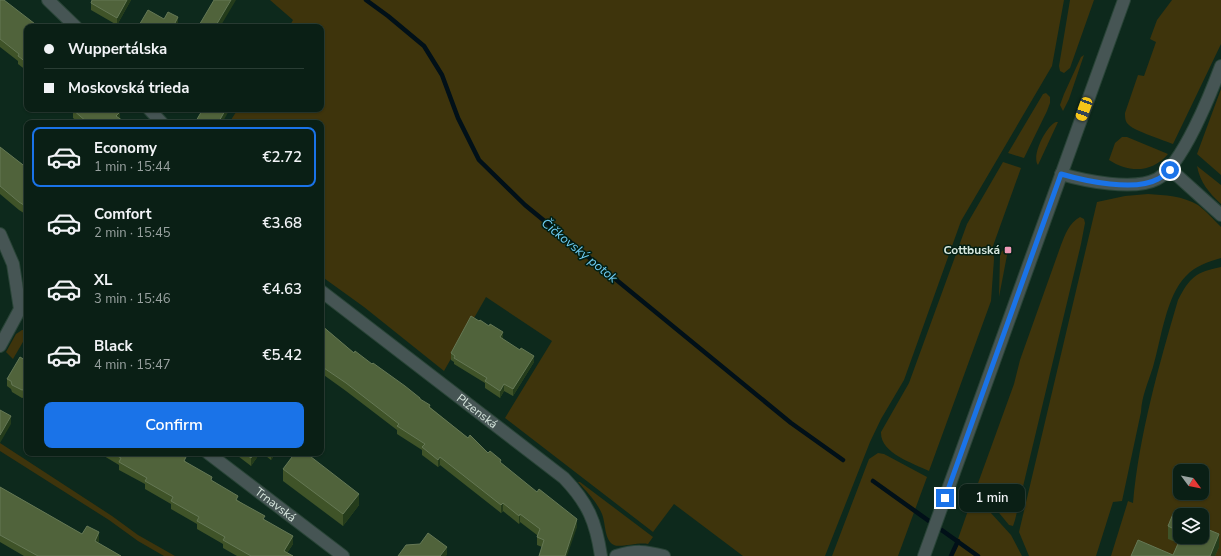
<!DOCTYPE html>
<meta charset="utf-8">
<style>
body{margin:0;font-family:"Nunito Sans",sans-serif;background:#13271e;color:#f1f3f6;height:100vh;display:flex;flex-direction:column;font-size:15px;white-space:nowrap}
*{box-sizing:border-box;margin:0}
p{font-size:13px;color:#99a2a0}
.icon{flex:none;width:22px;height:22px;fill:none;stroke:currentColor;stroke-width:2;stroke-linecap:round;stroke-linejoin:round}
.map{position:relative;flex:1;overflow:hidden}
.sheet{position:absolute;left:24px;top:120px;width:300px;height:336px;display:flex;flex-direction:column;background:#0a1f15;border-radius:8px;box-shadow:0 1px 3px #0004,0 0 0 1px #2a3d34}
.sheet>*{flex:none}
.banner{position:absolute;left:24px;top:24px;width:300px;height:88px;border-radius:8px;box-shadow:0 1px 3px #0004,0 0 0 1px #2a3d34;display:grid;align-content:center;height:88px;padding:0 20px;background:#0a1f15}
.needle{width:26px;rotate:122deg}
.tools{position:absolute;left:1173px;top:464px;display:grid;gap:8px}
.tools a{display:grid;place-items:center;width:36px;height:36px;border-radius:8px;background:#0a1f15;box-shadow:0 1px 3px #0004,0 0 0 1px #2a3d34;font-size:20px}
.end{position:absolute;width:18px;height:18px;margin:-9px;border:5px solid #1a73e8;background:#fff;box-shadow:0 0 0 2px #fff}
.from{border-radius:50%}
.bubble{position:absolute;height:28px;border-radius:8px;background:#0a1f15;box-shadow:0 1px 3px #0004,0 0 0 1px #2a3d34;font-size:13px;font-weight:600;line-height:28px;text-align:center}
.car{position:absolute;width:12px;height:24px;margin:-12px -6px;border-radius:5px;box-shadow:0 0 3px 1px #0007;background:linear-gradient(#f5c518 24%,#345 0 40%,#f5c518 0 76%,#345 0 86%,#f5c518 0)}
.banner b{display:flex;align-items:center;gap:14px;height:38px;font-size:15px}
.banner b+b{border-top:1px solid #2a3d34}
.banner i{width:10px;height:10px;background:#f1f3f6}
ul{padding:7px 0 0;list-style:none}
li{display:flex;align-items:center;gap:12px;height:60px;margin:0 8px 6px;padding:0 12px;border:2px solid transparent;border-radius:8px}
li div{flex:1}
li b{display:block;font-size:15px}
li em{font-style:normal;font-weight:600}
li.current{border-color:#1a73e8}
li>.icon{width:36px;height:36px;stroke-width:1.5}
.action{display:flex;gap:8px;margin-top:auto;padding:8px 20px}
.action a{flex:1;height:46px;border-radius:8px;background:#1a73e8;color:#fff;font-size:16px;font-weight:600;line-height:46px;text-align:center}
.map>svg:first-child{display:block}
.green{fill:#3e340c;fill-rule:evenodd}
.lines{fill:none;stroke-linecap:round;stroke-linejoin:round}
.stream{stroke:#011018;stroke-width:4.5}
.minor-casing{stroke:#294437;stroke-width:14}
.minor{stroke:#465554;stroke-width:12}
.wall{fill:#3f5328}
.shaded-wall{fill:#243c1b}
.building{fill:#50633b;stroke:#657855}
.route{stroke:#1a73e8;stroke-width:5}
.poi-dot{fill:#ef9ab8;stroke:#031f13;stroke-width:1.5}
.labels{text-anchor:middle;stroke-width:3;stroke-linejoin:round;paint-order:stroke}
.poi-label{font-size:12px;font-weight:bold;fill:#d7e7de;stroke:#031f13;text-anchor:end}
.street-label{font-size:12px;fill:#d7e7de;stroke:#031f13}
.water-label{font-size:13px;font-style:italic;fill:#70ccf3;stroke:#031f13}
</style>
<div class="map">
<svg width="1221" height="556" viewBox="0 0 1221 556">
<rect width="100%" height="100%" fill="#0d291c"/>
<!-- green -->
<path class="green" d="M270,0H1064L1052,66L961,221L904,380L881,419L870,442L825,556H743L674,504L653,532L505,418L552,341L486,297L444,371L364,307L321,276V123H229L238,109H321V27H289L293,20Z
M1070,0H1094L1070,68L1064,73L1060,71L1059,66Z
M1172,0H1221V44L1173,144C1163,140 1135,131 1129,125C1125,122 1125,117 1125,113L1138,75L1144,76L1156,42L1150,39L1157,20Z
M1084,55L1069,99L1063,111L1060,105L1064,94L1081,57Z
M1221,89V175L1197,154Z
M1046,93L1050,97V103L1047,111L1024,158L1008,153L1043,94Z
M1056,122H1058L1038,165C1031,156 1046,126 1056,122Z
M1122,137H1127L1168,154C1152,173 1129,173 1109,160L1115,143Z
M1003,162L1021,168L993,246L994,259L991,301L929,471C913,463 880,453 881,432L909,383L967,224Z
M1197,166L1221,185V204C1209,193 1200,182 1197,166Z
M1148,194C1165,195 1183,196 1198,205C1206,211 1214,220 1221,227V258C1208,262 1195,266 1186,276C1166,296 1161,340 1153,367C1148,383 1142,395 1141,412L1122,501L1113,502L1096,556H1029L1019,532L1097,202L1125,196Z
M1080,217L1084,219L1085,223L1081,244L1015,520L1013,526L1009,525L995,508L973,497L1014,384L1020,360L1061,245C1065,235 1069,223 1080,217Z
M1006,249L1008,250L999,297L1000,255L1002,251Z
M1221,267V556H1111L1128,501L1133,503C1139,435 1159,365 1178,300C1190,277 1196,272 1221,267ZM1180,471H1202V493H1180ZM1180,515H1202V537H1180Z
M22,330H27V335L13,359L6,352L16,334Z
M0,443L112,516L138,535L175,556H164L138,541L109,520L0,451Z
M878,453L884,454L927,477L898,556H832L869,459Z
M578,482H580L653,537L648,544C638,542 620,548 614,545C604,540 606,524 602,514C597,502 587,492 578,482Z
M971,502L990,512L1011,535L1022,556H952Z"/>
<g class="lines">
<!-- stream -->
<path class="stream" d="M366,0L388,16L424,46L442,75L458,118L479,160L525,205L791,423L843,460
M873,481L978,556
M951,556L958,541"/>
<!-- minor casing -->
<g class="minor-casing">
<g id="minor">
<path d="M48,0L76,27"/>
<path d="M149,109L162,123"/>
<path d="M1170,169L1221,215"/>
<path d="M1061,174C1085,181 1134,191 1157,179C1182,166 1211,93 1221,66"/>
<path d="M0,234L13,264L20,309L0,346"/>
<path id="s1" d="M321,291L564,478C588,503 596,522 601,556"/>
<path id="s2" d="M208,453L343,556"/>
<path d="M616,556C636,550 645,551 664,556"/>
<path d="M924,556L1124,0"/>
</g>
</g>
<!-- minor -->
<use href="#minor" class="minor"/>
</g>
<!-- wall -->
<path class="wall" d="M0,0L27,27V71L18,64V61L0,47Z
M131,0L117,25L91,10V3Z
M71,109H116L120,119L126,123H79L73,118V110Z
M0,147L27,168V215L19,210L0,194Z
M321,325L354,353L372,364L420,399L468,438L501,463L577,527L542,547L537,545V535L520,522L519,524L503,511L501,513L440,465L438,467L422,455V450L397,434V430L346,391L321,373Z
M503,339L534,362L513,396L504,391L500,398L485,388V383L454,364V362L451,360V353Z
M27,361V398L26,397L22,398L12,392L11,389L7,386V379Z
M99,453H179L186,462L265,520L293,544L287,553L293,556H237L223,548V544L197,529V524L171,509V504L145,489V484L119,470V465Z
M234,453H260L251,466Z
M262,453H276L271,460Z
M283,469L359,505L343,526L283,481Z
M0,487L82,534L99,540L98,543L121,556H24L0,542Z
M1180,517V537H1202L1219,547L1215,556H1131L1173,555L1178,543L1168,539V526Z"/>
<!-- shaded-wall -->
<path class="shaded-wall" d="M127,0H131L117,25V18Z
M231,0H236L220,27H215Z
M178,17V25L177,27H173Z
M226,109H230L222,123H218Z
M120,112V120L116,116Z
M503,332V339L500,337Z
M534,356V362L513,396V389Z
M504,384V391L500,398V391Z
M11,416V424L0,443V435Z
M254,453H260L251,466V458Z
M271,453H276L271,460Z
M440,457V465L438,467V460Z
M359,494V505L343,526V514Z
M503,503V511L501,513V505Z
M520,514V522L519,524V516Z
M577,519V527L567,556H565Z
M99,532V540L95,549V541Z
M1219,534V547L1215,556H1210Z
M293,536V544L285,556L284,551Z
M447,547V555L446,556H440Z"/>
<!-- building -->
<path class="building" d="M0,0H4L39,27H27V63L18,56L19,54L0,39Z
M92,0H127L117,18L91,3Z
M214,0H231L215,27H198Z
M148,10L164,19L168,12L178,17L173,27H138Z
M74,109H116L120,112L116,116L126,123H86L87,122L73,110Z
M203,109H226L218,123H199L196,121Z
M0,147L27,168V207L19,202L0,186Z
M471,316L479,321L480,320L489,326L490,324L503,332L500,337L520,350L521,348L534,356L513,389L504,384L500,391L485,381L487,378L454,358L455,356L451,353Z
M321,325L354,353L355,351L372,364L373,363L405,386L420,398V399L430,405L429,407L468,438L470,435L488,453L490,451L501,460L500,462L537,492L539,489L577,519L565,556H539L544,540L537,537L540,529L520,514L519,516L503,503L501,505L440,457L438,460L422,447L425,444L397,426L399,424L346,383L321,366Z
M20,357L27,361V390L26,389L22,390L12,385L11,381L7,379Z
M0,410L11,416L0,435Z
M112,453H179L186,457L184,461L212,477L211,480L238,496L236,500L265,516L263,519L293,536L284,551L293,556H251L223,540L225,537L197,521L199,517L171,501L173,497L145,481L147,478L119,462L121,458Z
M244,453H254L251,458Z
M295,453H306L359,494L343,514L283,469Z
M0,487L82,534L87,526L99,532L95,541L121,556H38L0,535Z
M1173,514L1180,517V532L1168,526Z
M1202,527L1219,534L1210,556H1131L1138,540L1173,555L1181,537H1202Z
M428,533L447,547L440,556H398L406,545L420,544Z"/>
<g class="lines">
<!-- route -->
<path class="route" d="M945,498L1061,174C1085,181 1135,192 1158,179C1163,177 1166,173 1170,170"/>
</g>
<!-- markers -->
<rect class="poi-dot" x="1004" y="246" width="8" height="8" rx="2"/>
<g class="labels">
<!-- poi labels -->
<g class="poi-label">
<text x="1000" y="254">Cottbuská</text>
</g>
<!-- street labels -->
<g class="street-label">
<text dy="4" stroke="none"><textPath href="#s1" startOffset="197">Plzenská</textPath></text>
<text dy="4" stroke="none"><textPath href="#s2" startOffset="85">Trnavská</textPath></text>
</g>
<!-- water labels -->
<g class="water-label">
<text transform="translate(580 250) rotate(39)" y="5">Čičkovský potok</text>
</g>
</g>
</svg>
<div class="tools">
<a><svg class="needle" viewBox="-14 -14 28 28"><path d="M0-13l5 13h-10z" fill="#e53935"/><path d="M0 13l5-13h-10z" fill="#99a2a0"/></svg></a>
<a><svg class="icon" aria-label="layers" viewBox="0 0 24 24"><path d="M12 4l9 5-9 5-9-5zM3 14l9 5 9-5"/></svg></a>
</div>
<i class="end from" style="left:1170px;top:170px"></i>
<i class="end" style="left:945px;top:498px"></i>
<div class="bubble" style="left:959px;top:484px;width:66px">1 min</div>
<i class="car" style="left:1084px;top:109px;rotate:200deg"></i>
<div class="banner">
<b><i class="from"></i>Wuppertálska</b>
<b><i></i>Moskovská trieda</b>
</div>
<section class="sheet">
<ul>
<li class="current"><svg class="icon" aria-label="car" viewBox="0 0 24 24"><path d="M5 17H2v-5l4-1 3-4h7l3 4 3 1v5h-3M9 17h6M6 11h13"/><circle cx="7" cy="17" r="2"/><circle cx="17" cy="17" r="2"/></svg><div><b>Economy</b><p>1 min · 15:44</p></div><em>€2.72</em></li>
<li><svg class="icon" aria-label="car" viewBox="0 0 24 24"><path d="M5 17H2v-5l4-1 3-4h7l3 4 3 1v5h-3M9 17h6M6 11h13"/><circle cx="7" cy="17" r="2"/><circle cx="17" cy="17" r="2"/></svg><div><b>Comfort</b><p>2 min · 15:45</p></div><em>€3.68</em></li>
<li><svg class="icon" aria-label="car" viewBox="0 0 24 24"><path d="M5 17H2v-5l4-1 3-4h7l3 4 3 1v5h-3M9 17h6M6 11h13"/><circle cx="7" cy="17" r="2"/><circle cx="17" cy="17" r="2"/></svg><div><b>XL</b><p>3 min · 15:46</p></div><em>€4.63</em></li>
<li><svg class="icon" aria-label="car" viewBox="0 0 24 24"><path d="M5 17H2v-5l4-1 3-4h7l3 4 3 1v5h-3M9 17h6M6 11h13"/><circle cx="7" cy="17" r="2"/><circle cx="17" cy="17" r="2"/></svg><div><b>Black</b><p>4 min · 15:47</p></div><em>€5.42</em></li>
</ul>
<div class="action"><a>Confirm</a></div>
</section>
</div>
